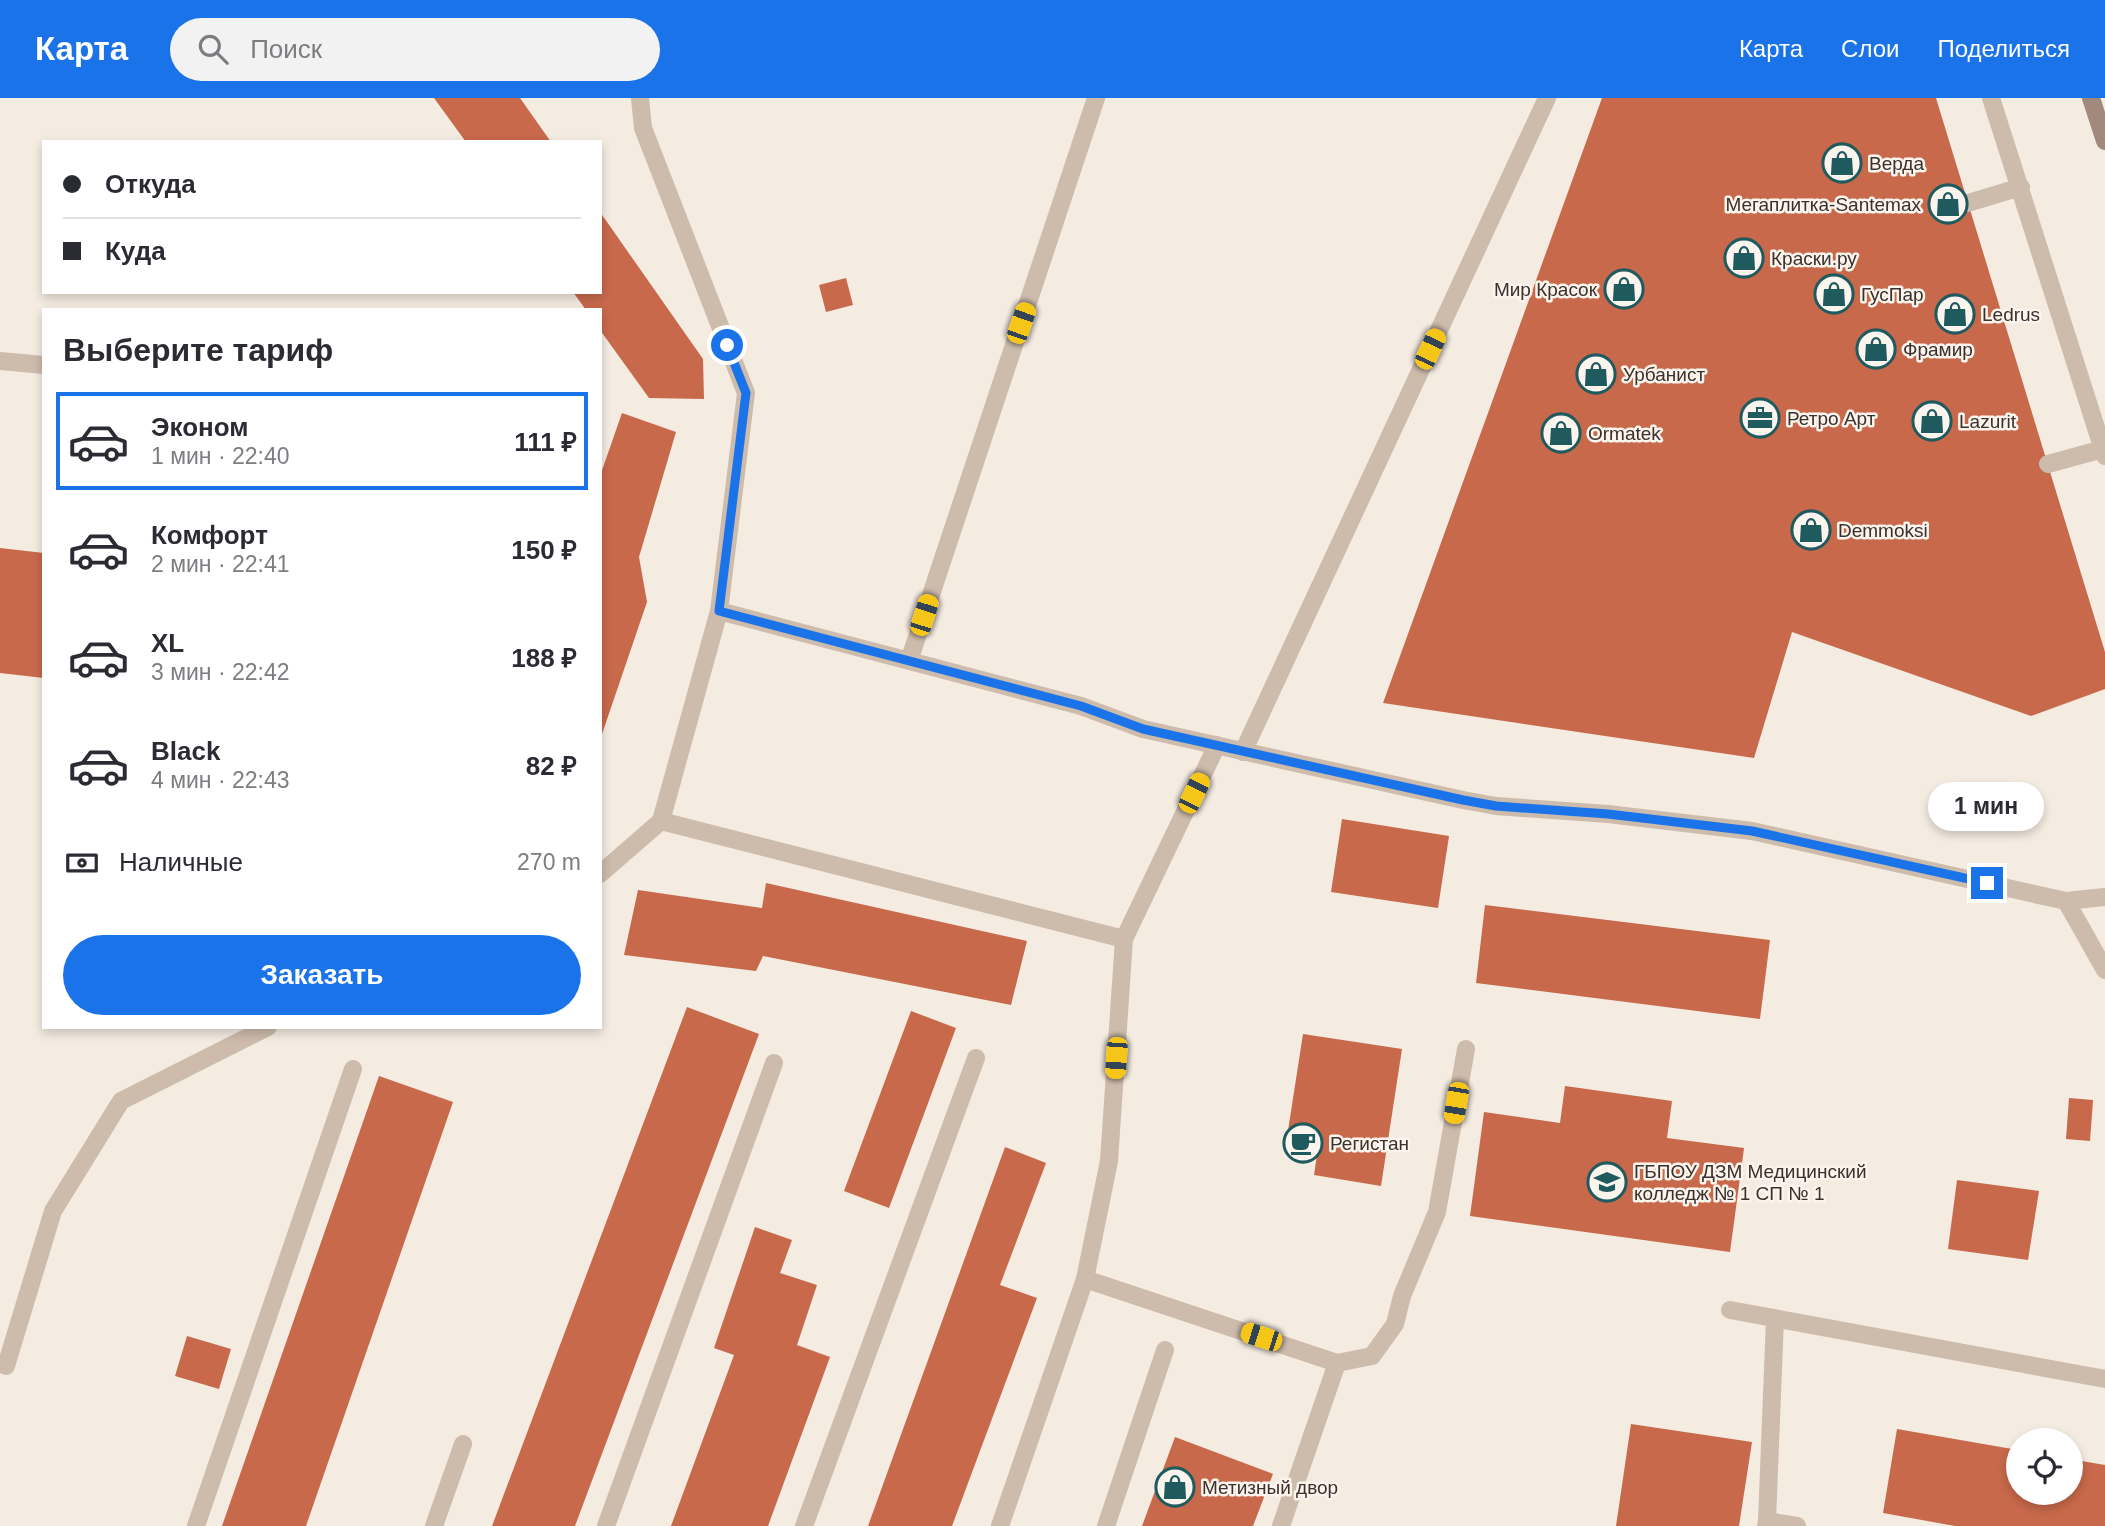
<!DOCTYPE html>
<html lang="ru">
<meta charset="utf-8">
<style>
body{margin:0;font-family:Arial,sans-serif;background:#f2f2f3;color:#2b2b33;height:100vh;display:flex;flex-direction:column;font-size:26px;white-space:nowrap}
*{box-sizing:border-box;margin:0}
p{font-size:23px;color:#7c7c81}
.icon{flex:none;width:38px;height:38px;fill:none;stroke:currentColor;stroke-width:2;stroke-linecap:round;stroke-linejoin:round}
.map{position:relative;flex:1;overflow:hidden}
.sheet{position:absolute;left:42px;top:210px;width:560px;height:721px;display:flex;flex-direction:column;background:#fff;border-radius:0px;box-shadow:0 4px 10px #0003}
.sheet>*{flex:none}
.banner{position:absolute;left:42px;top:42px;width:560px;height:154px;border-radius:0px;box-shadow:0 4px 10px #0003;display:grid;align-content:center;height:154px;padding:0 21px;background:#fff}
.buttons{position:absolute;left:2006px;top:1330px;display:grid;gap:14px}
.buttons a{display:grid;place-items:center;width:77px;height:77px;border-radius:50%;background:#fff;box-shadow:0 4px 10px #0003;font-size:35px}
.end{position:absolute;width:32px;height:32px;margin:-16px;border:9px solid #1a73e8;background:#fff;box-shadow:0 0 0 4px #fff}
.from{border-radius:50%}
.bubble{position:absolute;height:49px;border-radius:24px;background:#fff;box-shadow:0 4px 10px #0003;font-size:23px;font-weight:700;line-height:49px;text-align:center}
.car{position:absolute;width:21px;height:42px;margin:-21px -10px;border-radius:9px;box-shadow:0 0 5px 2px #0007;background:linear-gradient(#f5c518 24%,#345 0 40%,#f5c518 0 76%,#345 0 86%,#f5c518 0)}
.banner b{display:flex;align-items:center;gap:24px;height:66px;font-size:26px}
.banner b+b{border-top:2px solid #e1e1e2}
.banner i{width:18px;height:18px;background:#2b2b33}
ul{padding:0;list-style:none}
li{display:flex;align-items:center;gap:21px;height:98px;margin:0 14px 10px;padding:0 7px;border:4px solid transparent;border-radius:0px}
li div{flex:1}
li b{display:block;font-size:26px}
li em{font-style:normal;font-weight:700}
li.current{border-color:#1a73e8}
li>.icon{width:63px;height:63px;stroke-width:1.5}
h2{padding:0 21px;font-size:32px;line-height:84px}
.pay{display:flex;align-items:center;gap:18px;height:77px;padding:0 21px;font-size:26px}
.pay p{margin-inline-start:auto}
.button{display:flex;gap:14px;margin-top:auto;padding:14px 21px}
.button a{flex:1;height:80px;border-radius:42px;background:#1a73e8;color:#fff;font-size:28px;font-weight:700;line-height:80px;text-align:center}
header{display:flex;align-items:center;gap:42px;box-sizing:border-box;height:98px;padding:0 35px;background:#1a73e8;color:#fff}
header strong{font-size:33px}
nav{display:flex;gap:38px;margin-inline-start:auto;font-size:24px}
.search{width:490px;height:63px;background:#f2f2f3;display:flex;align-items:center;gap:18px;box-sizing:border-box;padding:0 24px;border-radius:38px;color:#7c7c81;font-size:26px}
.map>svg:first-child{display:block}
.building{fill:#c8694b}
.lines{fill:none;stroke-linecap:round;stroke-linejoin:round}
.lane{stroke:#cdbbac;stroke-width:18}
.street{stroke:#cdbbac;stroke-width:18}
.secondary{stroke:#a18a7d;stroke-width:18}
.route{stroke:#1a73e8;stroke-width:9}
.labels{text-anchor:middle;stroke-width:5;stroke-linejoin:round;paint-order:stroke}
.poi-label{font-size:19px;fill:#3b302b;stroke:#fbf5ee;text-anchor:start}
</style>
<header>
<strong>Карта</strong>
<div class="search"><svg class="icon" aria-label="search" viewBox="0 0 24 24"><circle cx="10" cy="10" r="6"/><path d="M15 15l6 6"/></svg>Поиск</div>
<nav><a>Карта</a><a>Слои</a><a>Поделиться</a></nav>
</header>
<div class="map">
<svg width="2105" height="1428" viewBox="0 0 2105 1428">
<rect width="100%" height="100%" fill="#f4ebe1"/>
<!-- building -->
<path class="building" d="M434,0H520L551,44H466Z
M1602,0H1936L2105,554V591L2031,618L1792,534L1754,660L1383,605Z
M600,114L703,261L704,301L649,300L600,232V212H586L573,194H600Z
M846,180L853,207L826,214L819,187Z
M622,315L676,334L639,459L647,504L601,639L600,378Z
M0,450L44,455V580L0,575Z
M1342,721L1449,738L1438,810L1331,794Z
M766,785L1027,843L1011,907L763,858L756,873L624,857L638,792L762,810Z
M1485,807L1770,842L1760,921L1476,885Z
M687,909L759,936L575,1428H492Z
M911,913L956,930L889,1110L844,1093Z
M1303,936L1402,951L1381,1088L1314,1077L1317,1057L1285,1052Z
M379,978L453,1004L306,1428H222Z
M1565,988L1672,1003L1667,1040L1744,1050L1730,1154L1470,1118L1484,1014L1560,1025Z
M2069,1000L2093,1002L2090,1043L2066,1041Z
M1005,1049L1046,1065L1000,1187L1037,1200L952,1428H868Z
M1957,1082L2039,1093L2028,1162L1948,1151Z
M755,1129L792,1142L780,1175L817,1187L797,1247L830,1259L768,1428H671L734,1257L714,1250Z
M187,1238L231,1251L219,1291L175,1278Z
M1631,1326L1752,1344L1739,1428H1616Z
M1897,1331L2018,1352V1395H2070V1361L2105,1367V1428H1955L1883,1415Z
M1175,1339L1273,1376L1253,1428H1142Z"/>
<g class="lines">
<!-- lane -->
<path class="lane" d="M1991,0L2105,358
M1968,105L2021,89
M0,263L44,267
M2048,366L2103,351
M719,513L1081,608L1143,631L1463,702L1496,708L1608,716L1752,733L2066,803L2105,872
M909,563L1096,0
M1243,654L1547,0
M661,723L1124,841
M600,776L661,723L719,513L746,295L643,30L640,0
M2066,803L2105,799
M1109,1063L1124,841L1217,647
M1085,1181L1337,1265L1281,1428
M1730,1212L2105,1281
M1337,1265L1372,1258L1395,1226L1402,1198L1437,1114L1466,951
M6,1268L53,1113L121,1003L268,929
M1767,1423L1775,1220
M196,1428L353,971
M434,1428L463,1346
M606,1428L774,965
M804,1428L976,960
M1106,1428L1165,1252
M1766,1428L1767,1423L1797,1428"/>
<!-- street -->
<path class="street" d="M1000,1428L1085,1181L1109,1063"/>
<!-- secondary -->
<path class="secondary" d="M2091,0L2105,43"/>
</g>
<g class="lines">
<!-- route -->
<path class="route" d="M727,247L746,295L719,513L1081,608L1143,631L1463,702L1496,708L1608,716L1752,733L1987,785"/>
</g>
<!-- icons -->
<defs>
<g id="shop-ring" transform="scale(2.0125)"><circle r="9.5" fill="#fbf5ee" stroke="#1f5a5e" stroke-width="1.5"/><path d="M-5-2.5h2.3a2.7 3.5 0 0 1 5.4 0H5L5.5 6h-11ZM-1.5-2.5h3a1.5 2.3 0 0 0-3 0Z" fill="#1f5a5e"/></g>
<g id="office-ring" transform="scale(2.0125)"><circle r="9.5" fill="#fbf5ee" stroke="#1f5a5e" stroke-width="1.5"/><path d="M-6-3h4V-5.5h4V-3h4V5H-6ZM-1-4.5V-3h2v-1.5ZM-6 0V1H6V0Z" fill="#1f5a5e"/></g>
<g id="cafe-ring" transform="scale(2.0125)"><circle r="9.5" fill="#fbf5ee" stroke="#1f5a5e" stroke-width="1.5"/><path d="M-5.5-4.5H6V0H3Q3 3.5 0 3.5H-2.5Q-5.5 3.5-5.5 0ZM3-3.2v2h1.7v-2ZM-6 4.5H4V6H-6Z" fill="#1f5a5e"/></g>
<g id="school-ring" transform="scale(2.0125)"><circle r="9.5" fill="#fbf5ee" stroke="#1f5a5e" stroke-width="1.5"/><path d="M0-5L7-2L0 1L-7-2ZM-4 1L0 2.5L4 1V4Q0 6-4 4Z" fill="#1f5a5e"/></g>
</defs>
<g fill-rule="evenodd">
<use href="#shop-ring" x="1842" y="65"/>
<use href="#shop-ring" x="1948" y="106"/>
<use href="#shop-ring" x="1744" y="160"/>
<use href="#shop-ring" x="1624" y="191"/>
<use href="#shop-ring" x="1834" y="196"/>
<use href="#shop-ring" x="1955" y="216"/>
<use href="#shop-ring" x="1876" y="251"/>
<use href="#shop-ring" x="1596" y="276"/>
<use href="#office-ring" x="1760" y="320"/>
<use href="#shop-ring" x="1932" y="323"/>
<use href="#shop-ring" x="1561" y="335"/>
<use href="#shop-ring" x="1811" y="432"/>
<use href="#cafe-ring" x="1303" y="1045"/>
<use href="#school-ring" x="1607" y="1084"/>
<use href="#shop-ring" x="1175" y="1389"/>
</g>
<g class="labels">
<!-- poi labels -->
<g class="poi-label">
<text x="1869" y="72">Верда</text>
<text x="1921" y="113" text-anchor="end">Мегаплитка-Santemax</text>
<text x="1771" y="167">Краски.ру</text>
<text x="1597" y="198" text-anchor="end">Мир Красок</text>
<text x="1861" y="203">ГусПар</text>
<text x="1982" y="223">Ledrus</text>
<text x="1903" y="258">Фрамир</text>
<text x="1623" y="283">Урбанист</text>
<text x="1787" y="327">Ретро Арт</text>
<text x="1959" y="330">Lazurit</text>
<text x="1588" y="342">Ormatek</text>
<text x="1838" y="439">Demmoksi</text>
<text x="1330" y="1052">Регистан</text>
<text x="1634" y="1080">ГБПОУ ДЗМ Медицинский<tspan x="1634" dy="22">колледж № 1 СП № 1</tspan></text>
<text x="1202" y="1396">Метизный двор</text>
</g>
</g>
</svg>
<div class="buttons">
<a><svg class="icon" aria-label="locate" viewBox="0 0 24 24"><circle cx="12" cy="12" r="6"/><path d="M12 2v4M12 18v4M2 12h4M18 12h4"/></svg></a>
</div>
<i class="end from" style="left:727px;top:247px"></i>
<i class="end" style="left:1987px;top:785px"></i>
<div class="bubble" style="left:1928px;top:684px;width:116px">1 мин</div>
<i class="car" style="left:1021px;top:225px;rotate:19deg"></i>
<i class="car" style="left:1430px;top:251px;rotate:25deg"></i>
<i class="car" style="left:924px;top:517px;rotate:18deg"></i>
<i class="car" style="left:1194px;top:695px;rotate:26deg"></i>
<i class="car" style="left:1116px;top:960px;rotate:184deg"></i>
<i class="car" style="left:1456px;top:1005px;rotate:190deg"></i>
<i class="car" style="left:1261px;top:1239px;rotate:288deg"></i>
<div class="banner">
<b><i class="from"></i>Откуда</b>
<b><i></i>Куда</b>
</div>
<section class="sheet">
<h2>Выберите тариф</h2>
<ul>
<li class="current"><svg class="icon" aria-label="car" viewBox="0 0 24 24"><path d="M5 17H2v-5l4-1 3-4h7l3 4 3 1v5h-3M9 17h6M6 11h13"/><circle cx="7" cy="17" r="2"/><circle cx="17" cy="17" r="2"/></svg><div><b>Эконом</b><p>1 мин · 22:40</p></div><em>111 ₽</em></li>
<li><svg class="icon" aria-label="car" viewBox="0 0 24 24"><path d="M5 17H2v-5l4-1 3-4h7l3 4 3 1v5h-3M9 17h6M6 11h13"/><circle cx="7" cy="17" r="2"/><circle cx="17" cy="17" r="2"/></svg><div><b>Комфорт</b><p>2 мин · 22:41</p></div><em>150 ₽</em></li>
<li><svg class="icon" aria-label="car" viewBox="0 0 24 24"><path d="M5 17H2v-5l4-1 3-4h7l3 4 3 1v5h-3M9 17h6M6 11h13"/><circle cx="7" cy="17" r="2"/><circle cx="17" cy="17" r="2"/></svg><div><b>XL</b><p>3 мин · 22:42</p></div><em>188 ₽</em></li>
<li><svg class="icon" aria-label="car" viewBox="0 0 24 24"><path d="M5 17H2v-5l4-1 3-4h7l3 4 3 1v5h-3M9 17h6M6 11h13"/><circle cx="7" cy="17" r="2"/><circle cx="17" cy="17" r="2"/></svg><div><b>Black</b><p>4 мин · 22:43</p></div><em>82 ₽</em></li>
</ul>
<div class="pay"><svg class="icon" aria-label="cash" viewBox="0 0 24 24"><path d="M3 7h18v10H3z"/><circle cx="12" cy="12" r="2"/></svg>Наличные<p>270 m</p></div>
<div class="button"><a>Заказать</a></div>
</section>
</div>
